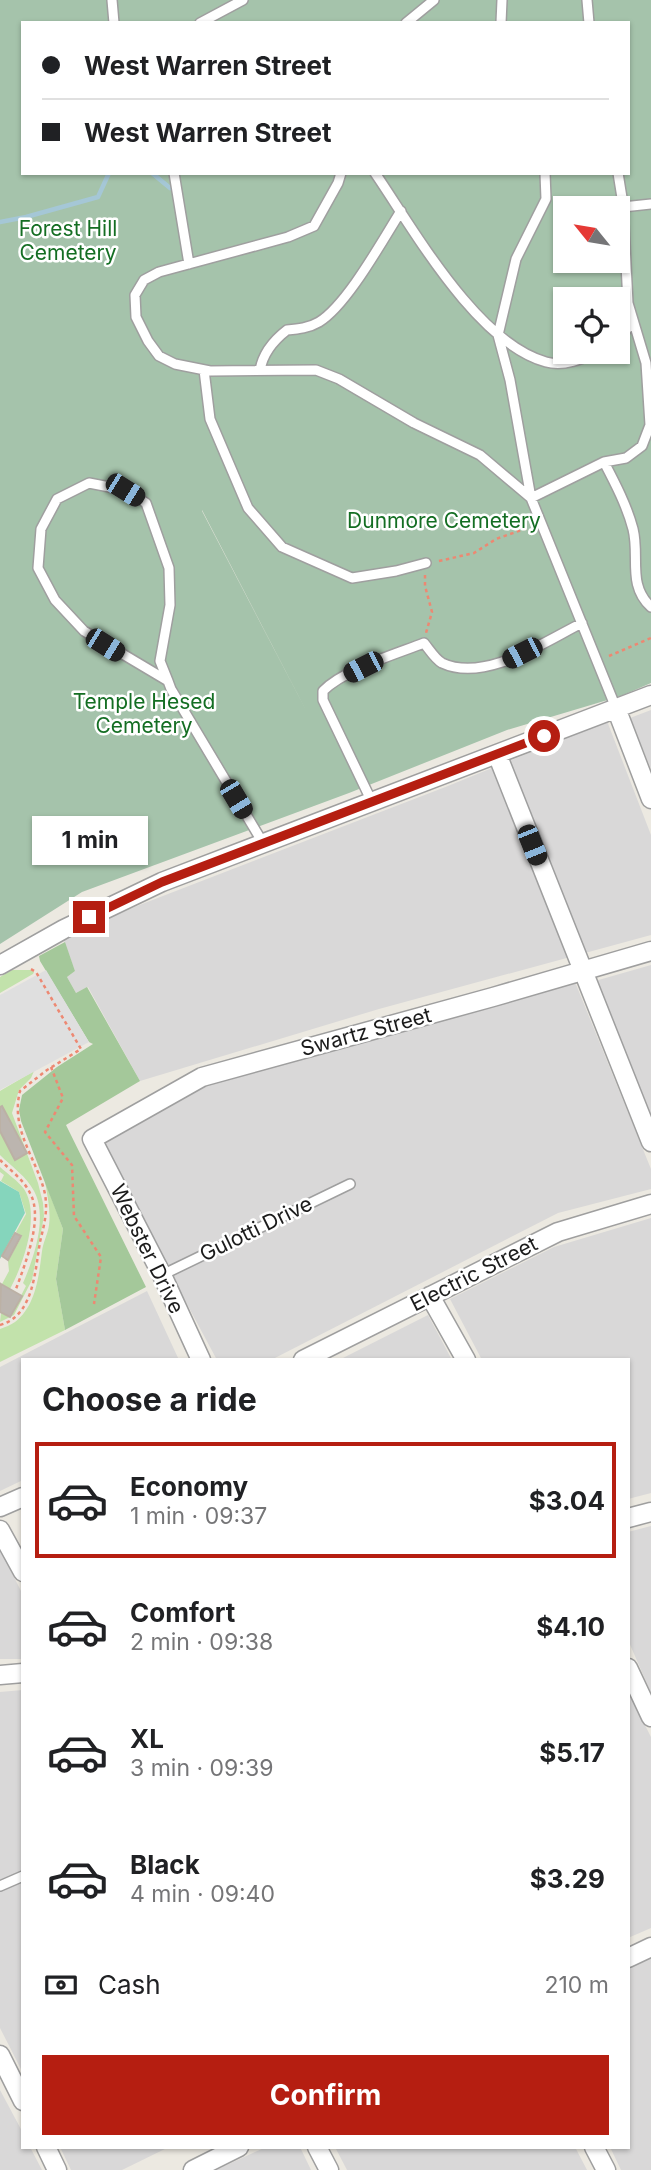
<!DOCTYPE html>
<meta charset="utf-8">
<style>
body{margin:0;font-family:Inter,sans-serif;background:#f2f2f2;color:#202124;height:100vh;display:flex;flex-direction:column;font-size:26px;white-space:nowrap}
*{box-sizing:border-box;margin:0}
p{font-size:23px;color:#757577}
.icon{flex:none;width:38px;height:38px;fill:none;stroke:currentColor;stroke-width:2;stroke-linecap:round;stroke-linejoin:round}
.map{position:relative;flex:1;overflow:hidden}
.details{position:absolute;left:21px;top:1358px;width:609px;height:791px;display:flex;flex-direction:column;background:#fff;border-radius:0px;box-shadow:0 2px 5px #0004}
.details>*{flex:none}
.top-card{position:absolute;left:21px;top:21px;width:609px;height:154px;border-radius:0px;box-shadow:0 2px 5px #0004;display:grid;align-content:center;height:154px;padding:0 21px;background:#fff}
.needle{width:46px;rotate:300deg}
.controls{position:absolute;left:553px;top:196px;display:grid;gap:14px}
.controls a{display:grid;place-items:center;width:77px;height:77px;border-radius:0px;background:#fff;box-shadow:0 2px 5px #0004;font-size:35px}
.end{position:absolute;width:32px;height:32px;margin:-16px;border:9px solid #b51e11;background:#fff;box-shadow:0 0 0 4px #fff}
.from{border-radius:50%}
.bubble{position:absolute;height:49px;border-radius:0px;background:#fff;box-shadow:0 2px 5px #0004;font-size:23px;font-weight:700;line-height:49px;text-align:center}
.car{position:absolute;width:21px;height:42px;margin:-21px -10px;border-radius:9px;box-shadow:0 0 5px 2px #0007;background:linear-gradient(#222 24%,#8ab4d8 0 40%,#222 0 76%,#8ab4d8 0 86%,#222 0)}
.top-card b{display:flex;align-items:center;gap:24px;height:66px;font-size:26px}
.top-card b+b{border-top:2px solid #e0e0e0}
.top-card i{width:18px;height:18px;background:#202124}
ul{padding:0;list-style:none}
li{display:flex;align-items:center;gap:21px;height:116px;margin:0 14px 10px;padding:0 7px;border:4px solid transparent;border-radius:0px}
li div{flex:1}
li b{display:block;font-size:26px}
li em{font-style:normal;font-weight:700}
li.on{border-color:#b51e11}
li>.icon{width:63px;height:63px;stroke-width:1.5}
h2{padding:0 21px;font-size:32px;line-height:84px}
.pay{display:flex;align-items:center;gap:18px;height:77px;padding:0 21px;font-size:26px}
.pay p{margin-inline-start:auto}
.action{display:flex;gap:14px;margin-top:auto;padding:14px 21px}
.action a{flex:1;height:80px;border-radius:0px;background:#b51e11;color:#fff;font-size:28px;font-weight:700;line-height:80px;text-align:center}
.map>svg:first-child{display:block}
.residential{fill:#d9d8d8}
.grass{fill:#c2e2ab}
.forest{fill:#a4c89a}
.cemetery{fill:#a5c3ab;fill-rule:evenodd}
.pitch{fill:#85d5bc}
.parking{fill:#dfdfdf}
.lines{fill:none;stroke-linecap:round;stroke-linejoin:round}
.stream{stroke:#a5c7d6;stroke-width:4.5}
.building{fill:#bcb5af;stroke:#bcb1a5;stroke-width:2}
.service-casing{stroke:#9f9f9f;stroke-width:12}
.minor-casing{stroke:#9f9f9f;stroke-width:21}
.path{stroke:#ed8872;stroke-width:2.5;stroke-dasharray:3.5 3.5;stroke-linecap:butt}
.service{stroke:#fff;stroke-width:9}
.minor{stroke:#fff;stroke-width:18}
.route{stroke:#b51e11;stroke-width:9}
.labels{text-anchor:middle;stroke-width:5;stroke-linejoin:round;paint-order:stroke}
.park-label{font-size:21px;fill:#146e23;stroke:#fff}
.street-label{font-size:21px;fill:#1b1b1b;stroke:#fff}
</style>
<div class="map">
<svg width="651" height="2170" viewBox="0 0 651 2170">
<rect width="100%" height="100%" fill="#ece9e1"/>
<!-- residential -->
<path class="residential" d="M651,710V769L630,718Z
M607,721L651,835V935L379,1009L140,1081L88,987L76,993L67,977L75,971L63,938L137,906L448,786Z
M651,965V1117L595,981Z
M575,982L651,1169V1189L558,1213L271,1360H217L99,1140L199,1084Z
M651,1218V1493L628,1499V1360H482L450,1299L554,1247Z
M147,1291L179,1360H23V1480L0,1491V1367Z
M428,1315L452,1360H339Z
M651,1526V1693L628,1640V1532Z
M0,1549L23,1595V1659H0Z
M23,1690V2073L0,2028V1692Z
M628,1692L651,1737V1928L628,1938Z
M651,1958V2170H621L610,2147H628V1968Z
M0,2090L23,2133V2147H30L42,2170H0Z
M60,2147H169L122,2170H71Z
M266,2147H300L311,2170H216Z
M335,2147H575L587,2170H347Z"/>
<!-- grass -->
<path class="grass" d="M12,970H30L34,972L33,974L0,993V977Z
M34,1071L31,1078L19,1090L12,1113L38,1183L43,1203L44,1216L32,1280L14,1315L0,1322L1,1313L10,1317L26,1286L23,1283C34,1258 48,1217 34,1191C27,1177 11,1166 0,1155V1091Z
M0,1167C8,1174 18,1181 24,1189C41,1215 23,1265 10,1289L2,1284L9,1271L8,1261L22,1236L16,1232L26,1214L19,1192L1,1181L4,1175L0,1172Z
M45,1181L63,1229L56,1279L65,1330L0,1362V1329C5,1327 11,1325 15,1322C36,1306 39,1275 42,1251C43,1242 48,1234 49,1225C51,1210 47,1195 45,1181Z"/>
<!-- forest -->
<path class="forest" d="M65,942L75,971L67,977L76,993L87,987L140,1081L66,1125L146,1287L65,1330L56,1279L63,1229L21,1121L19,1110L22,1095L57,1067L93,1044L89,1042L40,961L39,956Z"/>
<!-- cemetery -->
<path class="cemetery" d="M0,0H651V683L621,696L507,730L349,793L82,892L0,944ZM23,23H628V173H23ZM565,208H618V261H565ZM565,299H618V352H565ZM202,510L310,718L202,511Z"/>
<!-- pitch -->
<path class="pitch" d="M0,1181L19,1192L25,1213L0,1259Z"/>
<!-- parking -->
<path class="parking" d="M46,970L89,1042L0,1090V995Z"/>
<g class="lines">
<!-- stream -->
<path class="stream" d="M152,173L170,188
M0,222L26,217L98,197L109,173"/>
</g>
<!-- building -->
<path class="building" d="M2,1106L27,1153L15,1160L0,1131V1107Z
M15,1233L21,1236L8,1260L2,1256Z
M1,1284L22,1296L10,1317L0,1312Z"/>
<g class="lines">
<!-- service casing -->
<g class="service-casing">
<path id="service" d="M112,0L114,23
M587,0L589,23
M200,23L243,0
M406,23L434,0
M501,23L502,0
M174,173L189,264
M341,173L338,183L314,226L288,237L159,272L144,280L135,295L136,317L148,341L159,356L175,364L210,371L316,370L339,379L414,423L480,455L531,498L604,462L626,458L642,446L650,425L646,363L628,303L623,204L618,173
M375,173C414,230 477,343 546,362C564,367 582,359 597,352
M545,173L546,199L516,259L498,335L510,380L531,498L616,708
M623,207L651,204
M618,342L633,320
M204,370L210,419L248,508L282,547L352,578L396,571L426,563
M260,370C263,353 274,340 287,330C298,329 309,328 319,322C347,305 382,241 401,211
M604,462C615,483 627,506 633,529C640,557 627,585 651,607
M168,681L84,631L55,600L38,568L41,529L57,499L89,483L125,490L146,503L169,568L170,605L160,661L168,681L171,689L263,843
M372,802L323,700V691C343,670 396,654 424,643C429,649 435,659 442,663C485,683 544,642 582,623
M162,1275L350,1184
M0,1886L23,1876"/>
</g>
<!-- minor casing -->
<g class="minor-casing">
<path id="minor" d="M616,708L651,799
M497,754L651,1142
M0,965L64,929L162,882L651,695
M430,1296L466,1360
M201,1360L162,1275L92,1139L202,1077L493,997L651,951
M303,1360L558,1232L651,1204
M0,1507L23,1497
M628,1518L651,1512
M0,1530L23,1572
M628,1668L651,1717
M0,1675L23,1673
M628,1958L651,1947
M0,2055L23,2101
M46,2147L57,2170
M317,2147L329,2170
M594,2147L606,2170
M193,2170L239,2147"/>
</g>
<!-- path -->
<path class="path" d="M439,561L474,553L496,539L530,527
M425,575V586L432,612L426,633
M609,656L651,638
M51,1067L63,1098L45,1132L72,1165L74,1216L101,1257L94,1304
M0,1160C10,1170 24,1180 30,1193C44,1218 25,1264 16,1289
M0,1325C34,1316 35,1270 40,1242C44,1225 48,1212 45,1194C37,1158 10,1131 20,1091L47,1070L81,1049L36,972L29,968"/>
<!-- service -->
<use href="#service" class="service"/>
<!-- minor -->
<use href="#minor" class="minor"/>
</g>
<g class="lines">
<!-- route -->
<path class="route" d="M89,917L162,882L544,736"/>
</g>
<g class="labels">
<!-- park labels -->
<g class="park-label">
<text x="68" y="236">Forest Hill<tspan x="68" dy="24">Cemetery</tspan></text>
<text x="444" y="528">Dunmore Cemetery</text>
<text x="144" y="709">Temple Hesed<tspan x="144" dy="24">Cemetery</tspan></text>
</g>
<!-- street labels -->
<g class="street-label">
<text transform="translate(366 1032) rotate(-15)" y="7">Swartz Street</text>
<text transform="translate(256 1229) rotate(-26)" y="7">Gulotti Drive</text>
<text transform="translate(147 1249) rotate(64)" y="7">Webster Drive</text>
<text transform="translate(474 1274) rotate(-27)" y="7">Electric Street</text>
</g>
</g>
</svg>
<div class="controls">
<a><svg class="needle" viewBox="-14 -14 28 28"><path d="M0-13l5 13h-10z" fill="#e53935"/><path d="M0 13l5-13h-10z" fill="#757577"/></svg></a>
<a><svg class="icon" aria-label="locate" viewBox="0 0 24 24"><circle cx="12" cy="12" r="6"/><path d="M12 2v4M12 18v4M2 12h4M18 12h4"/></svg></a>
</div>
<i class="end from" style="left:544px;top:736px"></i>
<i class="end" style="left:89px;top:917px"></i>
<div class="bubble" style="left:32px;top:816px;width:116px">1 min</div>
<i class="car" style="left:125px;top:490px;rotate:122deg"></i>
<i class="car" style="left:105px;top:645px;rotate:122deg"></i>
<i class="car" style="left:522px;top:653px;rotate:243deg"></i>
<i class="car" style="left:363px;top:667px;rotate:243deg"></i>
<i class="car" style="left:236px;top:799px;rotate:149deg"></i>
<i class="car" style="left:532px;top:845px;rotate:158deg"></i>
<div class="top-card">
<b><i class="from"></i>West Warren Street</b>
<b><i></i>West Warren Street</b>
</div>
<section class="details">
<h2>Choose a ride</h2>
<ul>
<li class="on"><svg class="icon" aria-label="car" viewBox="0 0 24 24"><path d="M5 17H2v-5l4-1 3-4h7l3 4 3 1v5h-3M9 17h6M6 11h13"/><circle cx="7" cy="17" r="2"/><circle cx="17" cy="17" r="2"/></svg><div><b>Economy</b><p>1 min · 09:37</p></div><em>$3.04</em></li>
<li><svg class="icon" aria-label="car" viewBox="0 0 24 24"><path d="M5 17H2v-5l4-1 3-4h7l3 4 3 1v5h-3M9 17h6M6 11h13"/><circle cx="7" cy="17" r="2"/><circle cx="17" cy="17" r="2"/></svg><div><b>Comfort</b><p>2 min · 09:38</p></div><em>$4.10</em></li>
<li><svg class="icon" aria-label="car" viewBox="0 0 24 24"><path d="M5 17H2v-5l4-1 3-4h7l3 4 3 1v5h-3M9 17h6M6 11h13"/><circle cx="7" cy="17" r="2"/><circle cx="17" cy="17" r="2"/></svg><div><b>XL</b><p>3 min · 09:39</p></div><em>$5.17</em></li>
<li><svg class="icon" aria-label="car" viewBox="0 0 24 24"><path d="M5 17H2v-5l4-1 3-4h7l3 4 3 1v5h-3M9 17h6M6 11h13"/><circle cx="7" cy="17" r="2"/><circle cx="17" cy="17" r="2"/></svg><div><b>Black</b><p>4 min · 09:40</p></div><em>$3.29</em></li>
</ul>
<div class="pay"><svg class="icon" aria-label="cash" viewBox="0 0 24 24"><path d="M3 7h18v10H3z"/><circle cx="12" cy="12" r="2"/></svg>Cash<p>210 m</p></div>
<div class="action"><a>Confirm</a></div>
</section>
</div>
